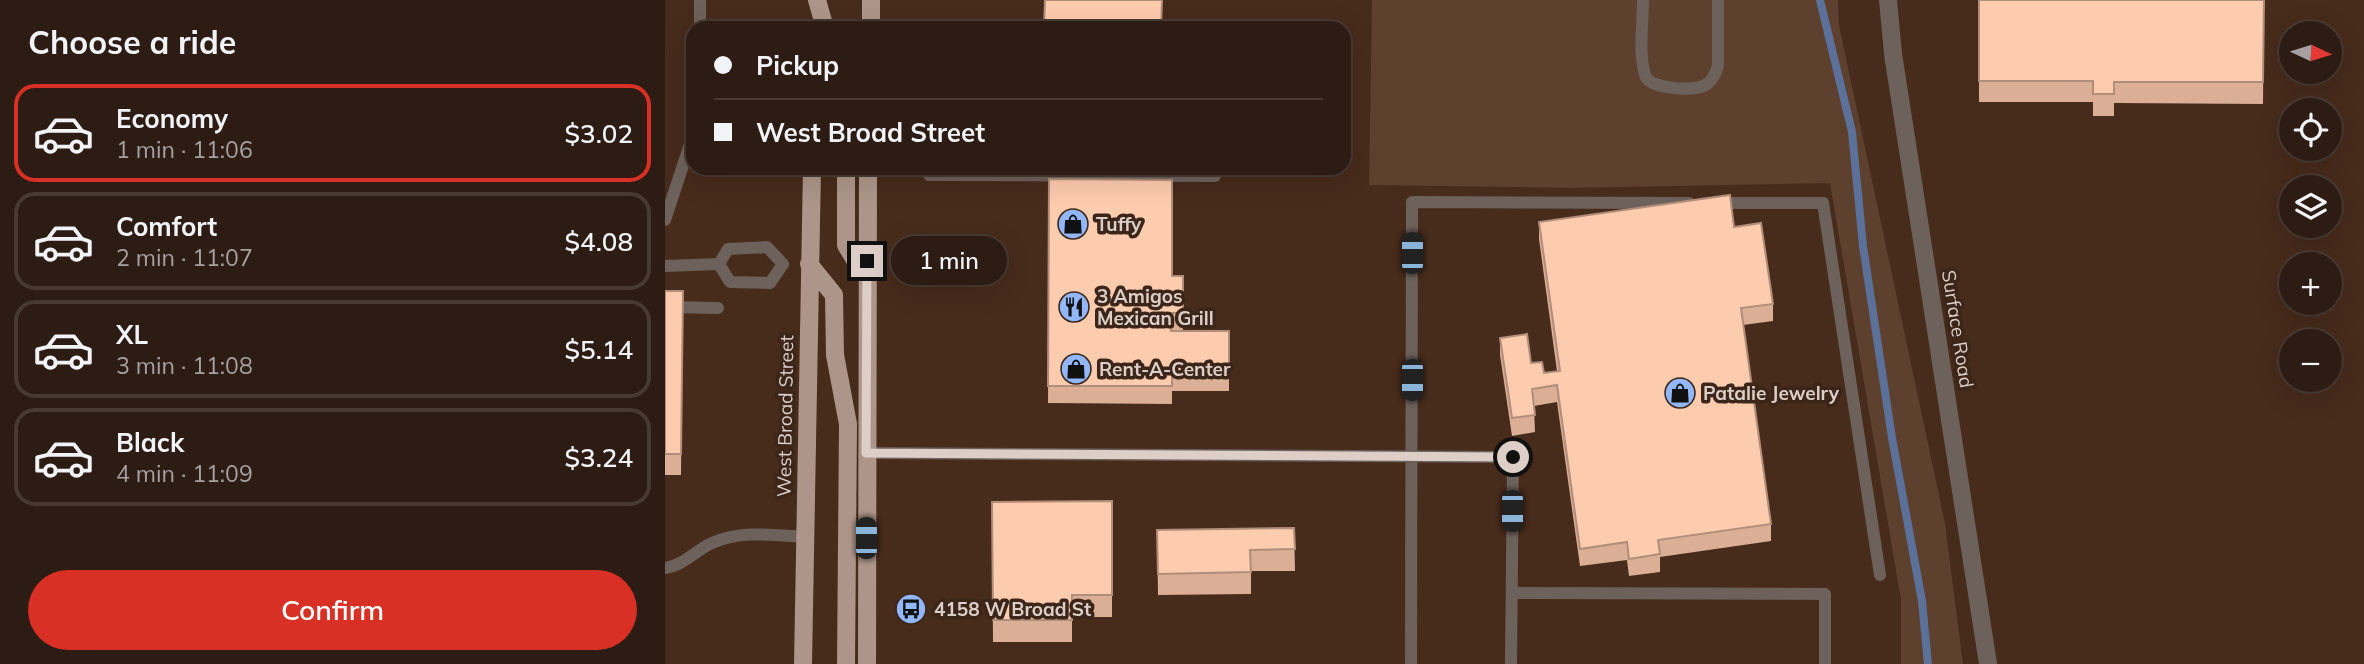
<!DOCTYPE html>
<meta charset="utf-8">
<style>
body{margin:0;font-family:Mulish,sans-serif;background:#382921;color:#f1f3f6;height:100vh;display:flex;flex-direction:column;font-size:26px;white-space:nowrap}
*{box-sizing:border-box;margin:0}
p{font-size:23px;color:#a6a1a0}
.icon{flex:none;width:38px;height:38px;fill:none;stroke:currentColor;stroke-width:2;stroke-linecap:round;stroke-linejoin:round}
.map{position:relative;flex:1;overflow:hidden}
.details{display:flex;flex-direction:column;background:#2c1c13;width:665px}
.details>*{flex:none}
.top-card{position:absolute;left:21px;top:21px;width:665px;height:154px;border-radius:21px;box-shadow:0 7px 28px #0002,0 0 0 2px #483a33;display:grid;align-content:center;height:154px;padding:0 28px;background:#2c1c13}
.needle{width:46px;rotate:94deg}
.tools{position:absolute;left:1614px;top:21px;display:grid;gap:14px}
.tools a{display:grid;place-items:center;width:63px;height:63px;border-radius:50%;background:#2c1c13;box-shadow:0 7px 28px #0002,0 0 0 2px #483a33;font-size:35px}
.end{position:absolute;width:32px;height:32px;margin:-16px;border:9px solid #ddcfc7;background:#111;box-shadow:0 0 0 4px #111}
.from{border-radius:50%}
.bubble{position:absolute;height:49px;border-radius:24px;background:#2c1c13;box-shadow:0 7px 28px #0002,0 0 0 2px #483a33;font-size:23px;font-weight:600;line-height:49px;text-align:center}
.car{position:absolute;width:21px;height:42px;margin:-21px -10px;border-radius:9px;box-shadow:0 0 5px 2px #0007;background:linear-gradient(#222 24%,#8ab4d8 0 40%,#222 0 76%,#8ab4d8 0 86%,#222 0)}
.top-card b{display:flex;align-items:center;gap:24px;height:66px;font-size:26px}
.top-card b+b{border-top:2px solid #483a33}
.top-card i{width:18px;height:18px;background:#f1f3f6}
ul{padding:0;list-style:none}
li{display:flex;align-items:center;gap:21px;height:98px;margin:0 14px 10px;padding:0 14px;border:4px solid #483a33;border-radius:21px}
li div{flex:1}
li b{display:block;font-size:26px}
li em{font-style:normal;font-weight:600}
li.active{border-color:#d93025}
li>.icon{width:63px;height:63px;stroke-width:1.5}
h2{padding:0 28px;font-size:32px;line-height:84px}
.button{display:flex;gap:14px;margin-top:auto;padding:14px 28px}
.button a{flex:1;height:80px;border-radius:42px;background:#d93025;color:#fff;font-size:28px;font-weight:600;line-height:80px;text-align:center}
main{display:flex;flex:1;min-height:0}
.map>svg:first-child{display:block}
.built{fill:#472b1b;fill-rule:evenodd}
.green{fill:#5e402e}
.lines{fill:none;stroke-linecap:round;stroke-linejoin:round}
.stream{stroke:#5b7199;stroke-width:8}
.lane{stroke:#6d615b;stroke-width:12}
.street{stroke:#6d615b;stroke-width:18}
.primary{stroke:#ad9689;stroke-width:18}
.wall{fill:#daaf96}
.building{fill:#fdcbae;stroke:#b18e7a;stroke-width:2}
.route{stroke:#ddcfc7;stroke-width:9}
.labels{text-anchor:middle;stroke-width:7;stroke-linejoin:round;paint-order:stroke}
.poi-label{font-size:19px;font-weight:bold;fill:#ddcfc7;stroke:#3b2619;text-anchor:start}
.street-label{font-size:19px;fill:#ddcfc7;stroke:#3b2619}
</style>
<main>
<section class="details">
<h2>Choose a ride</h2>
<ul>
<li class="active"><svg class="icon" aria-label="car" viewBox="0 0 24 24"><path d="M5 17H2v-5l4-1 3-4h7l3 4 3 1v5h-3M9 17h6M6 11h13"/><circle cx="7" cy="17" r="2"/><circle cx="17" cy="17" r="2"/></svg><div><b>Economy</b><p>1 min · 11:06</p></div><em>$3.02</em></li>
<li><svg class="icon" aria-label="car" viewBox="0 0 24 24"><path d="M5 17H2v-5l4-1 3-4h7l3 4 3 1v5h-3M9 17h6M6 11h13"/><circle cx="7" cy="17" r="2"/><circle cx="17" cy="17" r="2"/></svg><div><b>Comfort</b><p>2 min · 11:07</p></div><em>$4.08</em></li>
<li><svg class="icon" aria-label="car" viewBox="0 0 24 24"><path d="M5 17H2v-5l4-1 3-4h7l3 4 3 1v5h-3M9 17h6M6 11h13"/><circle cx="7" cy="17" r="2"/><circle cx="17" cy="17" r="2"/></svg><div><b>XL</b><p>3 min · 11:08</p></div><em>$5.14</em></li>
<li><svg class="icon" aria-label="car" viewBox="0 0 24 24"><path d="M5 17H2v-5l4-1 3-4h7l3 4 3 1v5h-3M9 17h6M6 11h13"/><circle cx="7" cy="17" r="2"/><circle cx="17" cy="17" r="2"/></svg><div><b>Black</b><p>4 min · 11:09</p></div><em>$3.24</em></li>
</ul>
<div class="button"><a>Confirm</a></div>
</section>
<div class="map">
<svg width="1699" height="664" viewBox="0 0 1699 664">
<rect width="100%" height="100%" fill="#3b2619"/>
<!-- built -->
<path class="built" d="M0,0H707L705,185L905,188L1165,182L1236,600V664H0ZM28,28H679V168H28Z
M1173,0H1699V664H1298L1280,523L1174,25ZM1626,33H1664V72H1626ZM1626,110H1664V149H1626ZM1626,187H1664V226H1626ZM1626,264H1664V303H1626ZM1626,341H1664V380H1626Z"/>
<!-- green -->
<path class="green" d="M707,0H1173L1174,25L1280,523L1298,664H1236V600L1165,183L905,188L704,185Z"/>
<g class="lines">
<!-- stream -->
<path class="stream" d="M1155,0L1187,132L1198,246L1227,438L1257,601L1263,664"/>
<!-- lane -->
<path class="lane" d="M978,0C978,21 973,58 981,77C987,89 1027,91 1038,86C1047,83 1051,73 1053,65V0
M35,28V0
M264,175L550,176
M1049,203H1158L1215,575
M0,220L28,135
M102,247L118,264L105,283L65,282L54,264L63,249Z
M0,266L54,264
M0,307L53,308
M201,453L848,457L846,664
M0,568C18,566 31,550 47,543C76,530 108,535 139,537
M847,593L1160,594V664
M746,664L747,202L1024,203"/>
<!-- street -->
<path class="street" d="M1223,0L1228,54L1323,664"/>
<!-- primary -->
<path class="primary" d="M152,0L160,28
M206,28V0
M181,168V245L190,260L202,261
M144,264L169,295L170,355L183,424L181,664
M138,664L147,168
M202,664L203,168"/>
</g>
<!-- wall -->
<path class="wall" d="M1314,0H1599L1598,104L1449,103V116H1428V102H1314Z
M384,179L507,276H518V330L506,331H564V391H507V404L383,403Z
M874,222L1069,227L1108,304V321L1078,325L1106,524V541L995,557V572L964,576L962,560L915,566L892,402L869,406L870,432L847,436L835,355V338L879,373L892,371L874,239Z
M0,291H18L16,475H0Z
M447,501V617H407V642H328L327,502Z
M629,528L630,571H586V594L493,595L492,530Z"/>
<!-- building -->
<path class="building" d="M380,0H497L496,28H379Z
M1314,0H1599L1598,82H1449V94H1428V81H1314Z
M384,179L507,180V276H518V313H506V331H564V374H507V386H383Z
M1065,195L1069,227L1096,223L1108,304L1076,308L1106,524L993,540L995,554L964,559L962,542L915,549L892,385L867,389L870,415L847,418L835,338L862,334L866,363L877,362L879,373L895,371L874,222Z
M0,291H18L16,454H0Z
M447,501V595H407V620H328L327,502Z
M629,528L630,549L585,550L586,572L493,574L492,530Z"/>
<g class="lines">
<!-- route -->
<path class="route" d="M202,261L201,453L848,457"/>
</g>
<!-- icons -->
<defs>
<g id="shop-disc" transform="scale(1.575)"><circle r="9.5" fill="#92b7fd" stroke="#3b2619"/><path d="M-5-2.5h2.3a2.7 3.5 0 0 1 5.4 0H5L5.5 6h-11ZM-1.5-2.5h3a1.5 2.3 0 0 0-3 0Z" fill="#111"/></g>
<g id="restaurant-disc" transform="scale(1.575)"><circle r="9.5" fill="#92b7fd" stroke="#3b2619"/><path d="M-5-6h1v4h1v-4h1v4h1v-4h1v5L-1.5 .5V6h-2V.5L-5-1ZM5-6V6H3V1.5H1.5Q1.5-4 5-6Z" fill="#111"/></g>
<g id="bus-disc" transform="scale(1.575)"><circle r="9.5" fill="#92b7fd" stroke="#3b2619"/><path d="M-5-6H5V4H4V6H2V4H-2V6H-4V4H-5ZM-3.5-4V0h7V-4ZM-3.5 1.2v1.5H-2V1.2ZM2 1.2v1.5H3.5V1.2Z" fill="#111"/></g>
</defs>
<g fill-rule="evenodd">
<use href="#shop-disc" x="408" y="224"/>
<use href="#restaurant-disc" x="409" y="307"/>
<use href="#shop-disc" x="411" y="369"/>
<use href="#shop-disc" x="1015" y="393"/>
<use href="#bus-disc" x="246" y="609"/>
</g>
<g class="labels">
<!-- poi labels -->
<g class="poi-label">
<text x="431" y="231">Tuffy</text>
<text x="432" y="303">3 Amigos<tspan x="432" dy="22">Mexican Grill</tspan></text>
<text x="434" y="376">Rent-A-Center</text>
<text x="1038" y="400">Patalie Jewelry</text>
<text x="269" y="616">4158 W Broad St</text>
</g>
<!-- street labels -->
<g class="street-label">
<text transform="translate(1293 329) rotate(81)" y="7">Surface Road</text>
<text transform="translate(120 416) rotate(-89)" y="7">West Broad Street</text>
</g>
</g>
</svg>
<div class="tools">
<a><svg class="needle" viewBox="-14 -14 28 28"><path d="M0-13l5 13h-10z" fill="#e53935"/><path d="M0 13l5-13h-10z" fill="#a6a1a0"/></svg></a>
<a><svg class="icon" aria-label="locate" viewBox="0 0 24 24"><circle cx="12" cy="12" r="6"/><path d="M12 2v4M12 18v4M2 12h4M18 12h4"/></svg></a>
<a><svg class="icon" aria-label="layers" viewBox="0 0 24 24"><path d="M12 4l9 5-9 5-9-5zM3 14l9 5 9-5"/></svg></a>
<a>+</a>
<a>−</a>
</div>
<i class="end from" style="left:848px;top:457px"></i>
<i class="end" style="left:202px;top:261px"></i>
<div class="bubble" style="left:226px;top:236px;width:116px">1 min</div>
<i class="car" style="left:747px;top:253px;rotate:0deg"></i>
<i class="car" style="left:747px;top:380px;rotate:180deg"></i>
<i class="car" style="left:847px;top:511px;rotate:180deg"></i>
<i class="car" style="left:201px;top:538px;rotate:0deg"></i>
<div class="top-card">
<b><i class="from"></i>Pickup</b>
<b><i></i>West Broad Street</b>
</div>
</div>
</main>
